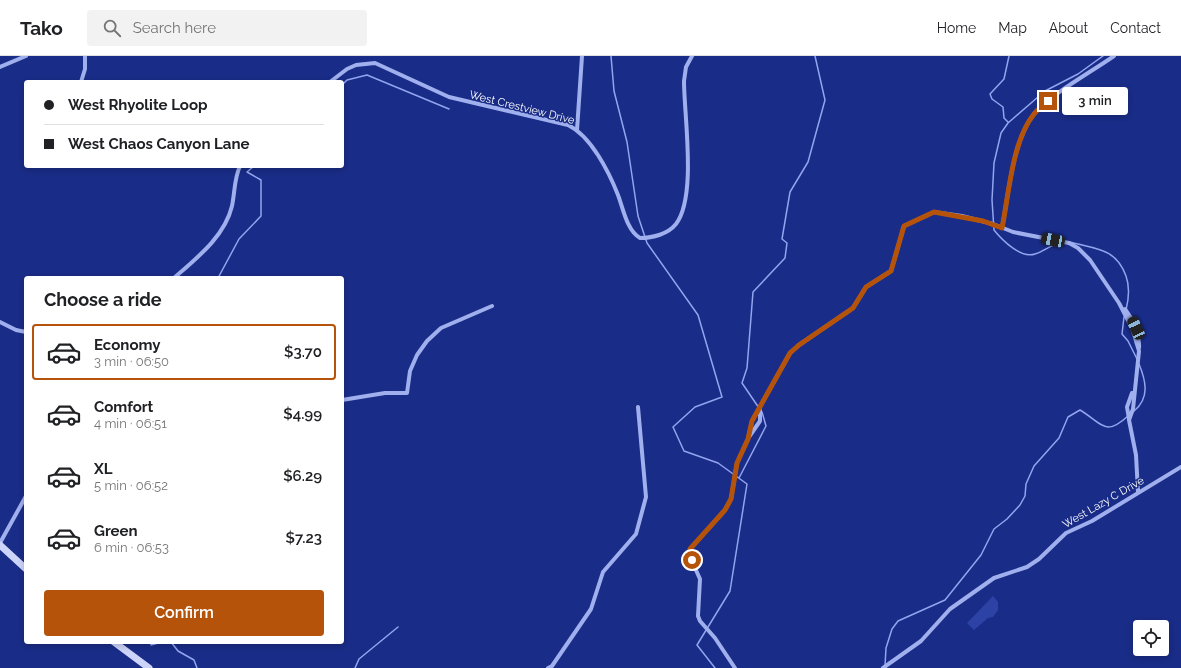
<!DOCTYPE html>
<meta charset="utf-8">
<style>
body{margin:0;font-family:Raleway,sans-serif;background:#f2f2f2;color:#202124;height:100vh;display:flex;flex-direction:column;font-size:15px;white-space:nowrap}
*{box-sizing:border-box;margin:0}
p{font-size:13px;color:#757577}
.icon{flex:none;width:22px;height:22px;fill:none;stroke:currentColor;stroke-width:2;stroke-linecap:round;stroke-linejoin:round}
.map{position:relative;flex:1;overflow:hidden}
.sheet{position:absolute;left:24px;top:220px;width:320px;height:368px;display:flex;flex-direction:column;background:#fff;border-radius:4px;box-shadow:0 2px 6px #0003}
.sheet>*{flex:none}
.top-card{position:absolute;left:24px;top:24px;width:320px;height:88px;border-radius:4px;box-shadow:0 2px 6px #0003;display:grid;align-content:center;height:88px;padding:0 20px;background:#fff}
.fabs{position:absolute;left:1133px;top:564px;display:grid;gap:8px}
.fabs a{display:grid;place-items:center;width:36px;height:36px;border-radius:4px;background:#fff;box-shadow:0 2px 6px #0003;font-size:20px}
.end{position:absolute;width:18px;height:18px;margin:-9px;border:5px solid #b45309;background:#fff;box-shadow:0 0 0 2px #fff}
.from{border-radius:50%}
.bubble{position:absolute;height:28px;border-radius:4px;background:#fff;box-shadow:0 2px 6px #0003;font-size:13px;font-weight:600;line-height:28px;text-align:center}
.car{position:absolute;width:12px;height:24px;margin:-12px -6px;border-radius:5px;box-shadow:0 0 3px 1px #0007;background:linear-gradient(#222 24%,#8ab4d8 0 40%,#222 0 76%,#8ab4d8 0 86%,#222 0)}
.top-card b{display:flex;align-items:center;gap:14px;height:38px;font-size:15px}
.top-card b+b{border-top:1px solid #e0e0e0}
.top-card i{width:10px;height:10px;background:#202124}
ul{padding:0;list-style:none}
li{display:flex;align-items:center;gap:12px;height:56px;margin:0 8px 6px;padding:0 12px;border:2px solid transparent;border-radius:4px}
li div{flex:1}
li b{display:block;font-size:15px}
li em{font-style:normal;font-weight:600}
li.current{border-color:#b45309}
li>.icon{width:36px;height:36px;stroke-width:1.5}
h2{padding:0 20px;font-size:18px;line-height:48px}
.button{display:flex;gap:8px;margin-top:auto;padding:8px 20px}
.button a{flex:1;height:46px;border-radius:4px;background:#b45309;color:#fff;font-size:16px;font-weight:600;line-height:46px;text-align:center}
header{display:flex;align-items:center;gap:24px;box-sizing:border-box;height:56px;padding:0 20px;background:#fff;border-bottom:1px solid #e0e0e0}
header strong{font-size:19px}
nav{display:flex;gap:22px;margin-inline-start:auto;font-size:14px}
.search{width:280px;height:36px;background:#f2f2f2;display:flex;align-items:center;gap:10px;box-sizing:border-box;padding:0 14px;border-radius:4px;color:#757577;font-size:15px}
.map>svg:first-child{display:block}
.green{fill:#2c43a5}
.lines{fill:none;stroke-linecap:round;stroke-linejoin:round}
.stream{stroke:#93a5ef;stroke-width:1.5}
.street{stroke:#a0afed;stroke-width:4}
.secondary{stroke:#cdd4f9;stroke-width:7}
.route{stroke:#b45309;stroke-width:5}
.labels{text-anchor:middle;stroke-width:3;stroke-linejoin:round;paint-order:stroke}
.street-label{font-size:11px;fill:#fff;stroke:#192c87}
</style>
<header>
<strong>Tako</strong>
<div class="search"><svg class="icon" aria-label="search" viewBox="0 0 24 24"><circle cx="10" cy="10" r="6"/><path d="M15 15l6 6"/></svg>Search here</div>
<nav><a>Home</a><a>Map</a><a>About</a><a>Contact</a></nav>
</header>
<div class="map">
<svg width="1181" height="612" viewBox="0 0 1181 612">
<rect width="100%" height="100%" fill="#192c87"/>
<!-- green -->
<path class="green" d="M993,540L998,546V554L993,561L988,562L974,574L967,567Z"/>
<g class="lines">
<!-- stream -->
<path class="stream" d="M611,0L614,35L627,86L638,160L647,187L698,259L722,341L695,351L673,371L684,395L718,407L747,428L730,535L697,589L715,612
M342,29L347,24L367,19L449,53
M1008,66L1004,62L1003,51L992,43L990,38L1004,23L1009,0
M1070,186C1096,193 1116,192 1126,220C1130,231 1129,242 1126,254
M1061,187C1049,189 1045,195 1035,198C1021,203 1002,184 994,174L992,144L994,107L1001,77L1008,67L1045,35L1078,18L1103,0
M218,222L239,183L261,160V124L247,116L254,110
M1124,261L1122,278L1128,285L1137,303
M759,352L742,327L747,312L753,236L785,202L787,187L782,183L790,136L808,106L825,44L815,0
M1134,355C1150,342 1146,325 1139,308
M739,422L766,370L762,356
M151,586V589L162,586
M171,586L178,595L194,604L197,612
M885,610L886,592L892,573L898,565L945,544L981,499L994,473L1007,463L1020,449L1025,440L1026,428L1034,410L1059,382L1068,361L1080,354C1103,368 1105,381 1128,360
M355,612L359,603L398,571"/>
<!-- street -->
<path class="street" d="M0,11L26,0
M81,26L85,13V0
M330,26L347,13L356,9L375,7L449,41L568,69C591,80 609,116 618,139C623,152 627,175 640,182C653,182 668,178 676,168C697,140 684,60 684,25L686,11L692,0
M577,74L582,0
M1002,172C1009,137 1012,86 1034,58C1051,38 1091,16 1114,0
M174,222C197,202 225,180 232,150C235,136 234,123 240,110
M1125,253C1134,265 1140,277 1139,292
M0,266L16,274L26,276
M342,344L385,337H407L410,315L417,299L427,285L441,272L492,250
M1129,363L1127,351L1132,337
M749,381L760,365V354
M0,487L26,440
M548,612L552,610L591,553L603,516L636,478L646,441L638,351
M735,612L715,582L700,565L698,560L700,523L690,501V493L725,454L731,443L737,407L748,383L752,365L790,297L799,289L853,252L866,231L891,215L904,170L934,156L962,160L993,168L1013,176L1069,187L1078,192L1090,204L1119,247L1132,272L1139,295L1133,353L1129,364L1136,399L1138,436
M883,612L921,585L950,553L994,522L1027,511L1039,503L1066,477L1092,465L1181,411"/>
<!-- secondary -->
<path class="secondary" d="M0,489L26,513
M114,586L149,612"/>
</g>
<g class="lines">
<!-- route -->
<path class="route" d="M692,504L690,493L725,454L731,443L737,407L748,383L752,365L790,297L799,289L853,252L866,231L891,215L904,170L934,156L983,165L1002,172C1009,138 1012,85 1034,58C1038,53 1044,49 1048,45"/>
</g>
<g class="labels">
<!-- street labels -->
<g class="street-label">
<text transform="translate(522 51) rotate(14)" y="4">West Crestview Drive</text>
<text transform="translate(1103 446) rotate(-30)" y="4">West Lazy C Drive</text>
</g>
</g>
</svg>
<div class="fabs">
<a><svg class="icon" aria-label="locate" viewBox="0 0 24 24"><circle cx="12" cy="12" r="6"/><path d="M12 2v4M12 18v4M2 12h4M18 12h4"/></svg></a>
</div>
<i class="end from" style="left:692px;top:504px"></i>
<i class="end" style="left:1048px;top:45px"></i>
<div class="bubble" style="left:1062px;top:31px;width:66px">3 min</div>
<i class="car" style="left:1053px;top:184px;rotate:281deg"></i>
<i class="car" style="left:1136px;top:272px;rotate:335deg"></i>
<div class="top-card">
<b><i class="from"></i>West Rhyolite Loop</b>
<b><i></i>West Chaos Canyon Lane</b>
</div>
<section class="sheet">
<h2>Choose a ride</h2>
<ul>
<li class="current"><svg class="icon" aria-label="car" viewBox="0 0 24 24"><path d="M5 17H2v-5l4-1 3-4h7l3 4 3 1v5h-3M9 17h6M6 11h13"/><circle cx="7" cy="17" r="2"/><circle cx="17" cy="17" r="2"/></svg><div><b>Economy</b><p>3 min · 06:50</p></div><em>$3.70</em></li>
<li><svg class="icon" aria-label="car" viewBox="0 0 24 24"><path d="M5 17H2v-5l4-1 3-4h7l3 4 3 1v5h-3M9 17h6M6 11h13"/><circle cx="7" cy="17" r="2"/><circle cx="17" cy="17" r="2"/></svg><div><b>Comfort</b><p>4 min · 06:51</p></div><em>$4.99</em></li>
<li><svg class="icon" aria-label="car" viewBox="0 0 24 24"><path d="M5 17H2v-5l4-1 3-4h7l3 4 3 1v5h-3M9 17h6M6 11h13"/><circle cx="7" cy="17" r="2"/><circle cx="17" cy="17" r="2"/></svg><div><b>XL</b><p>5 min · 06:52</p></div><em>$6.29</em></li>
<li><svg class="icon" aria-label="car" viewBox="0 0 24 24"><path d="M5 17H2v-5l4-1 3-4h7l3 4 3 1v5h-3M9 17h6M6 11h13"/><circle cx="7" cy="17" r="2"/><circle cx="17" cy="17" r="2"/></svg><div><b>Green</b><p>6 min · 06:53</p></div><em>$7.23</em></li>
</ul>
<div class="button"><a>Confirm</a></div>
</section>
</div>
